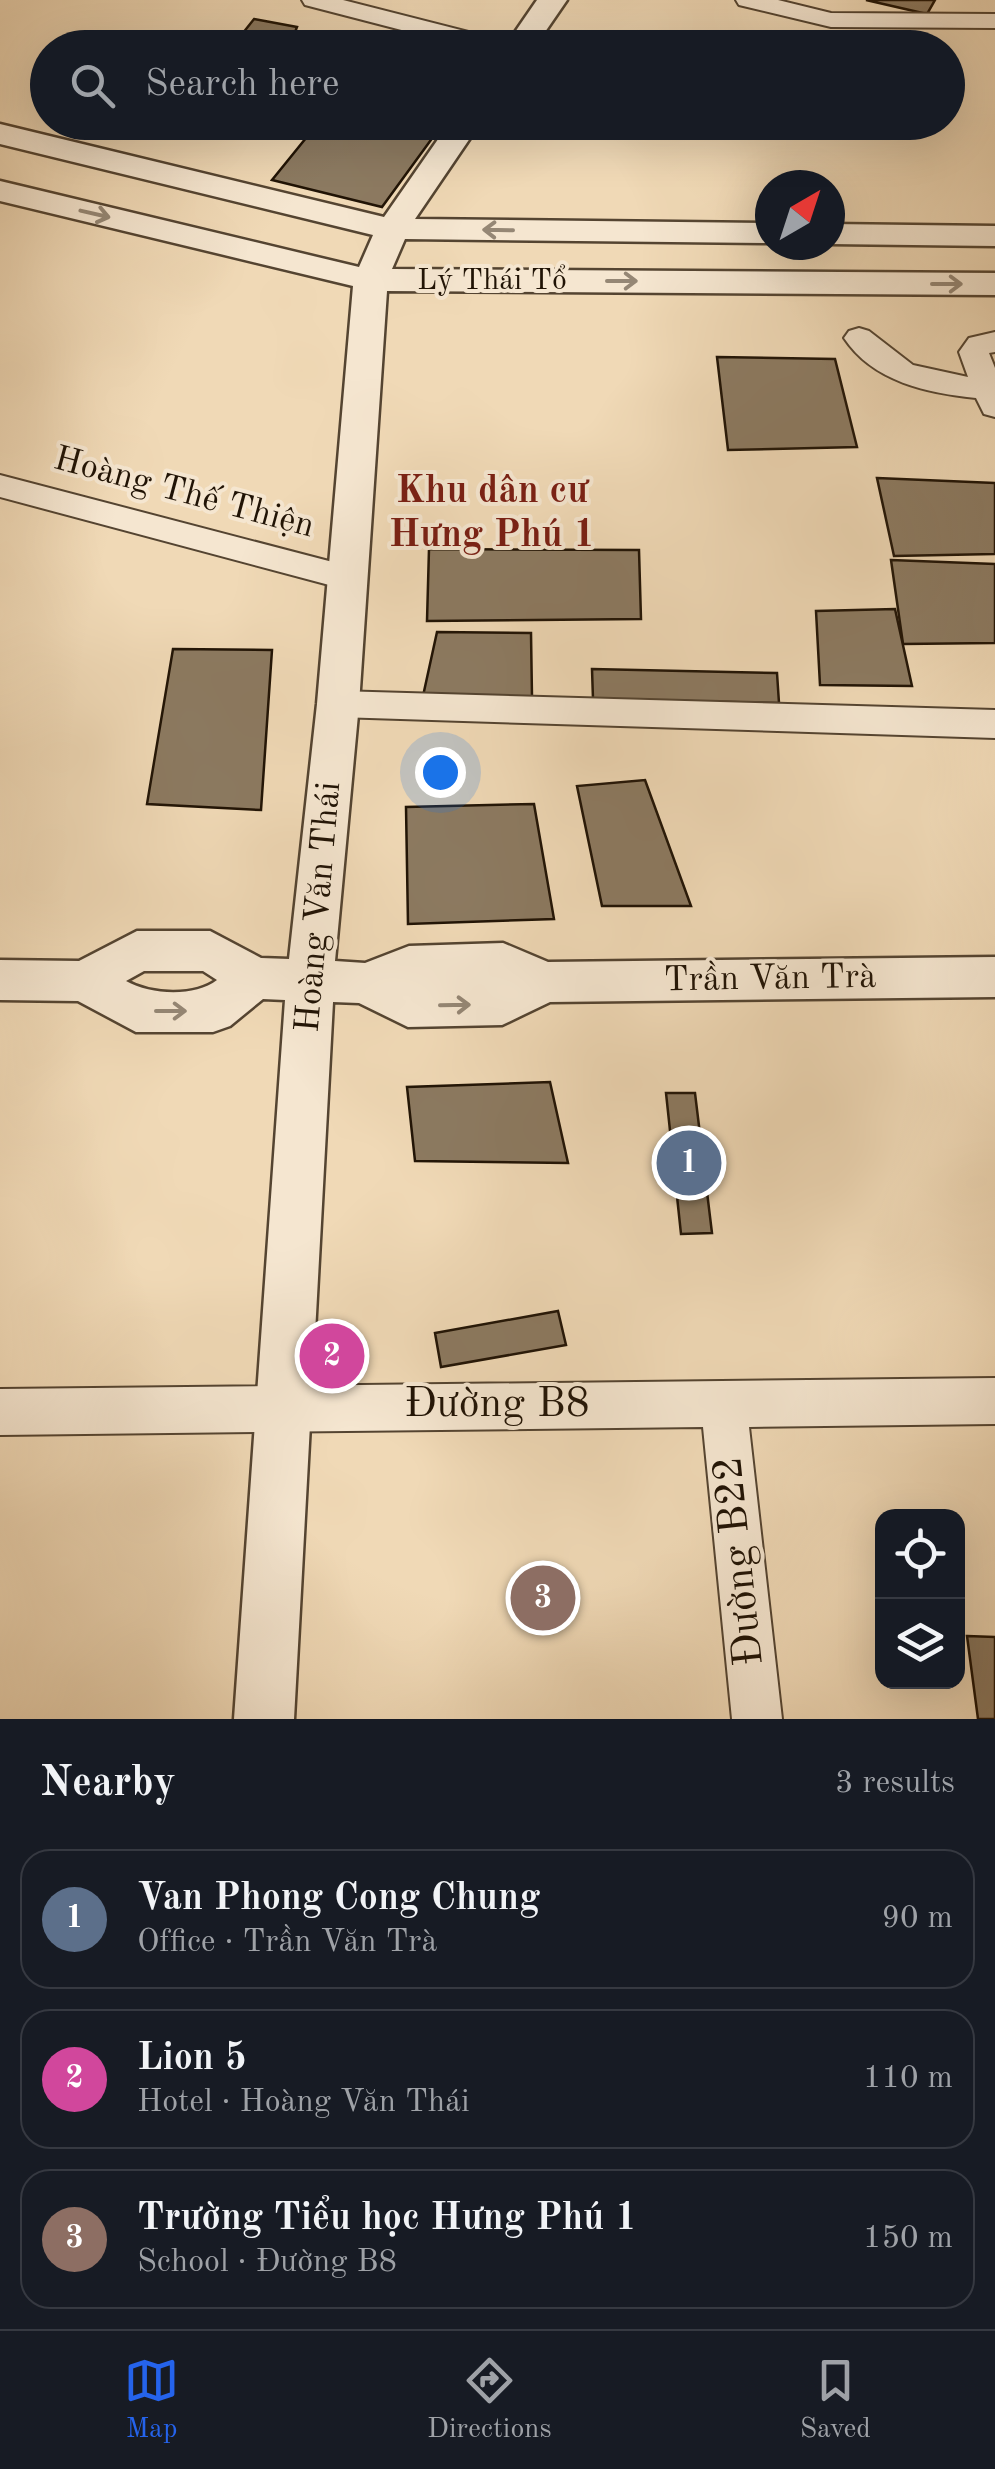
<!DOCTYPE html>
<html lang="en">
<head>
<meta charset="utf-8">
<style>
	body { margin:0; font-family:"Old Standard TT",serif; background:#20242c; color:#f1f3f6 }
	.controls { position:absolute; right:30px; bottom:30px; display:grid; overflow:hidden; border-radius:20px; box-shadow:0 10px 40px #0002 }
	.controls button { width:90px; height:90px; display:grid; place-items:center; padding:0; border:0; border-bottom:2px solid #363941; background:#171b24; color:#f1f3f6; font:50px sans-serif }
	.compass { position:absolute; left:755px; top:170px; width:90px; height:90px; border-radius:50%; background:#171b24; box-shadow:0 10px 40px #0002; rotate:39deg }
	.you { position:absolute; left:440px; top:772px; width:35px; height:35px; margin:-25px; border:8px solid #fff; border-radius:50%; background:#1a73e8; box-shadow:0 0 0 15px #1a73e833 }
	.badge { display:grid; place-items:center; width:65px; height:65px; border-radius:50%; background:#2563eb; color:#fff; font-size:32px; font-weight:700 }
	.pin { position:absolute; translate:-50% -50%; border:5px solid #fff; box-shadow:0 2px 10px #0006 }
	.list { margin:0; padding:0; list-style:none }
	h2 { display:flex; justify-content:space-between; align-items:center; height:130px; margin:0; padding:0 40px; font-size:42px }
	h2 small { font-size:32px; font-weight:400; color:#9ea1a6 }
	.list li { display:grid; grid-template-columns:65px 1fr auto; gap:30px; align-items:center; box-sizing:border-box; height:140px; margin:0 20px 20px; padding:0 20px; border:2px solid #363941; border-radius:30px }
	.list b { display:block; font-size:38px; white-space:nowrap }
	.list p { margin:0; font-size:32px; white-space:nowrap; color:#9ea1a6 }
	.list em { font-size:32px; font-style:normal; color:#9ea1a6 }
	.icon { flex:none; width:55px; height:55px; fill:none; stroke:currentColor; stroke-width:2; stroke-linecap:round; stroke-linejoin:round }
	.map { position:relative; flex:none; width:995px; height:1719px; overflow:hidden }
	.search { position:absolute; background:#171b24; box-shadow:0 10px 40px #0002; left:30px; right:30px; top:30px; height:110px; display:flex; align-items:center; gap:25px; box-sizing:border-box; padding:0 35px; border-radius:55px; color:#9ea1a6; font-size:38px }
	.sheet { height:610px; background:#171b24 }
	nav { display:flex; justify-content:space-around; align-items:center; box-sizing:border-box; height:140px; border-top:2px solid #363941; background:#171b24; font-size:28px; color:#9ea1a6 }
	nav a { display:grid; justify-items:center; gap:5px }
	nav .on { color:#2563eb }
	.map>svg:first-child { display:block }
	.building { fill:#8c7a61; stroke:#201305; stroke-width:2.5 }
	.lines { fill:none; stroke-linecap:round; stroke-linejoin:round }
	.minor-casing { stroke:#544431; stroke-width:4 }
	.tertiary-casing { stroke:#544431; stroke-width:5 }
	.minor { fill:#f5e6d0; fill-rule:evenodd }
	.tertiary { fill:#f5e6d0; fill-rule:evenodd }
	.oneway { stroke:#958775 }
	.labels { text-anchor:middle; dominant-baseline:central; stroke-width:8; stroke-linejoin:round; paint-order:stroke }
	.far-street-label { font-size:30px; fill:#201305; stroke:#f5e6d0 }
	.street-label { font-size:35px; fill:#201305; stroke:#f5e6d0 }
	.neighbourhood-label { font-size:38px; font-weight:bold; fill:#7a1f14; stroke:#f5e6d0 }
	.near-street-label { font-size:42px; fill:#201305; stroke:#f5e6d0 }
</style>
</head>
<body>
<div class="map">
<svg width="995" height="1719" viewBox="0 0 995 1719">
	<rect width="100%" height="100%" fill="#f0d9b6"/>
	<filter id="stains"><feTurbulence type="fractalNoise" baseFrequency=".002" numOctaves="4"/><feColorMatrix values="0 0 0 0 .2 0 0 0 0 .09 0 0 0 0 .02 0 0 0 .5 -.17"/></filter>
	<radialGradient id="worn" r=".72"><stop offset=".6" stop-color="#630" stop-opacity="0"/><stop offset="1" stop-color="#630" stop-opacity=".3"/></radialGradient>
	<g class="building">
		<polygon points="866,0 935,0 927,14"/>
		<polygon points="254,19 297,27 289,48 231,48"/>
		<polygon points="272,122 310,122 297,138 269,127"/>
		<polygon points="319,122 444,122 382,207 272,180"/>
		<polygon points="717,357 835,359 857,447 728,450"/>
		<polygon points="877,478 995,483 995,554 894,556"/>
		<polygon points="429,549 639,550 641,619 427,621"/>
		<polygon points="891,560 995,564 995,643 903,644"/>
		<polygon points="895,609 912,686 820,685 816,611"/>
		<polygon points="437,632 531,633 532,697 423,696"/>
		<polygon points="173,649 272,650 261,810 147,804"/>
		<polygon points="592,669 777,673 779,703 593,699"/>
		<polygon points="645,780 691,906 602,906 577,786"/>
		<polygon points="534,804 554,919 408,924 406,807"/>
		<polygon points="550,1082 568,1163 415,1161 407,1087"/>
		<polygon points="666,1093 695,1093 712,1233 681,1234"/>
		<polygon points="558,1311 566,1345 441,1367 435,1333"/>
		<polygon points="967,1636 995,1637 995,1719 978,1719"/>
	</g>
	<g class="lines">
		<g class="minor-casing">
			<g id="minor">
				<polygon points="302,0 343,0 512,43 515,48 471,48 305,5"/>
				<polygon points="736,0 778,0 831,13 995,14 995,28 831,27 739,5"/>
				<path d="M859,328l10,3 44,34 55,12 -9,-25 10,-14 26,-6v20l-6,1 6,15v49l-11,-3 -8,-16c-48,-5 -103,-16 -132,-60l5,-7z"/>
				<polygon points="0,475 348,566 360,569 365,578 360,587 348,590 0,497"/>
				<polygon points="338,691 995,710 995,738 338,717 326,714 320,704 326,694"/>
				<polygon points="995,1378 995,1424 749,1427 782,1719 732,1719 703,1427 0,1435 0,1389"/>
			</g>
		</g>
		<g class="tertiary-casing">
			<g id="tertiary">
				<polygon points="537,0 567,0 534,48 504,48"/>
				<path d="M450,122h31l-66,97 355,4v20l-365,-4 -13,30 603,4v22l-608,-4 -28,413 -24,257 30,2 44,-17 94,-3 45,19 447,-5v40l-445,5 -48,23 -94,2 -49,-24 -26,-1 -39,717h-60l51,-719 -22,-1 -33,27 -17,6h-77l-58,-31 -78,-1v-40l79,1 58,-30h73l51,27 28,1 28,-255 36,-418 -353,-85v-20l359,86 14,-32 -373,-91v-20l384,93zM144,971h59l14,9c-22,17 -66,15 -91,1z"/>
				<polygon points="830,224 995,226 995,246 830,244"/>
			</g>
		</g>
		<use href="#minor" class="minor"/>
		<use href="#tertiary" class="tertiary"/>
	</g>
	<defs><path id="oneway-shaft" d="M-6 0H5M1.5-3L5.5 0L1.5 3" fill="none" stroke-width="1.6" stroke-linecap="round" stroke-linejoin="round" transform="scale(2.5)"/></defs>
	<g class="oneway">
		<use href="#oneway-shaft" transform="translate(95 214) rotate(13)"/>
		<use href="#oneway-shaft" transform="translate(498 230) rotate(-179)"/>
		<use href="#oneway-shaft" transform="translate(622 281)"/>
		<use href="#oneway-shaft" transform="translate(947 284)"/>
		<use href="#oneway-shaft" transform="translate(455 1005) rotate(-1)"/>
		<use href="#oneway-shaft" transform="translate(171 1011)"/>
	</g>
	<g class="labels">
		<g class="far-street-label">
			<text x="492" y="281">Lý Thái Tổ</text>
		</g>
		<g class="street-label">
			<text transform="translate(184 493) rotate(15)">Hoàng Thế Thiện</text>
			<text transform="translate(319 907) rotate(-85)">Hoàng Văn Thái</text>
			<text transform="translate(770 979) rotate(-1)">Trần Văn Trà</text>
		</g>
		<g class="neighbourhood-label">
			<text x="492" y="492">Khu dân cư<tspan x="492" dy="44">Hưng Phú 1</tspan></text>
		</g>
		<g class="near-street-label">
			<text x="497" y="1405">Đường B8</text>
			<text transform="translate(740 1561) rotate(-96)">Đường B22</text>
		</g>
	</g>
	<rect width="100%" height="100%" filter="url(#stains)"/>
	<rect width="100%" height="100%" fill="url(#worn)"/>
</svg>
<div class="controls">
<button><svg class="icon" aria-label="locate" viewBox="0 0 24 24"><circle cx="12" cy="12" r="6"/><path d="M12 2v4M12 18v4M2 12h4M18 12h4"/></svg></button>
<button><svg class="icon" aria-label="layers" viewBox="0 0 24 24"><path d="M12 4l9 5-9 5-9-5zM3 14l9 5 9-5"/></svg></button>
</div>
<svg class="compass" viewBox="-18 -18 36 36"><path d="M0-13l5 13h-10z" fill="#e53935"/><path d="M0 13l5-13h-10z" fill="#9ea1a6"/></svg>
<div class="you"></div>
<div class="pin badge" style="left:689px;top:1163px;background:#5c6f8a">1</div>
<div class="pin badge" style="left:332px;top:1356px;background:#d1479c">2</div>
<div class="pin badge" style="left:543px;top:1598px;background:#8d6e63">3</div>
<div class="search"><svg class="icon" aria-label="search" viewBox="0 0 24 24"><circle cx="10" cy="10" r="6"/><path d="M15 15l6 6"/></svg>Search here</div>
</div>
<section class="sheet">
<h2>Nearby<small>3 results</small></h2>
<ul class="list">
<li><span class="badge" style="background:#5c6f8a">1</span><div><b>Van Phong Cong Chung</b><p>Office · Trần Văn Trà</p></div><em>90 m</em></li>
<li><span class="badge" style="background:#d1479c">2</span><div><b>Lion 5</b><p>Hotel · Hoàng Văn Thái</p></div><em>110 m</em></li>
<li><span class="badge" style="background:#8d6e63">3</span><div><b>Trường Tiểu học Hưng Phú 1</b><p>School · Đường B8</p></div><em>150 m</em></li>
</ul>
</section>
<nav>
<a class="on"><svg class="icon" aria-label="map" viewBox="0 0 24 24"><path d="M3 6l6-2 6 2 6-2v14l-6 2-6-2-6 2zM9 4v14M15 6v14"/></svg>Map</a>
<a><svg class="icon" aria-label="directions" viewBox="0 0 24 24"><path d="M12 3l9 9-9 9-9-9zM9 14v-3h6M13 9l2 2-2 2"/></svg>Directions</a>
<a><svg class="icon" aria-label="saved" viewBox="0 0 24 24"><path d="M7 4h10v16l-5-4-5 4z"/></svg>Saved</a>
</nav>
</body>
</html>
